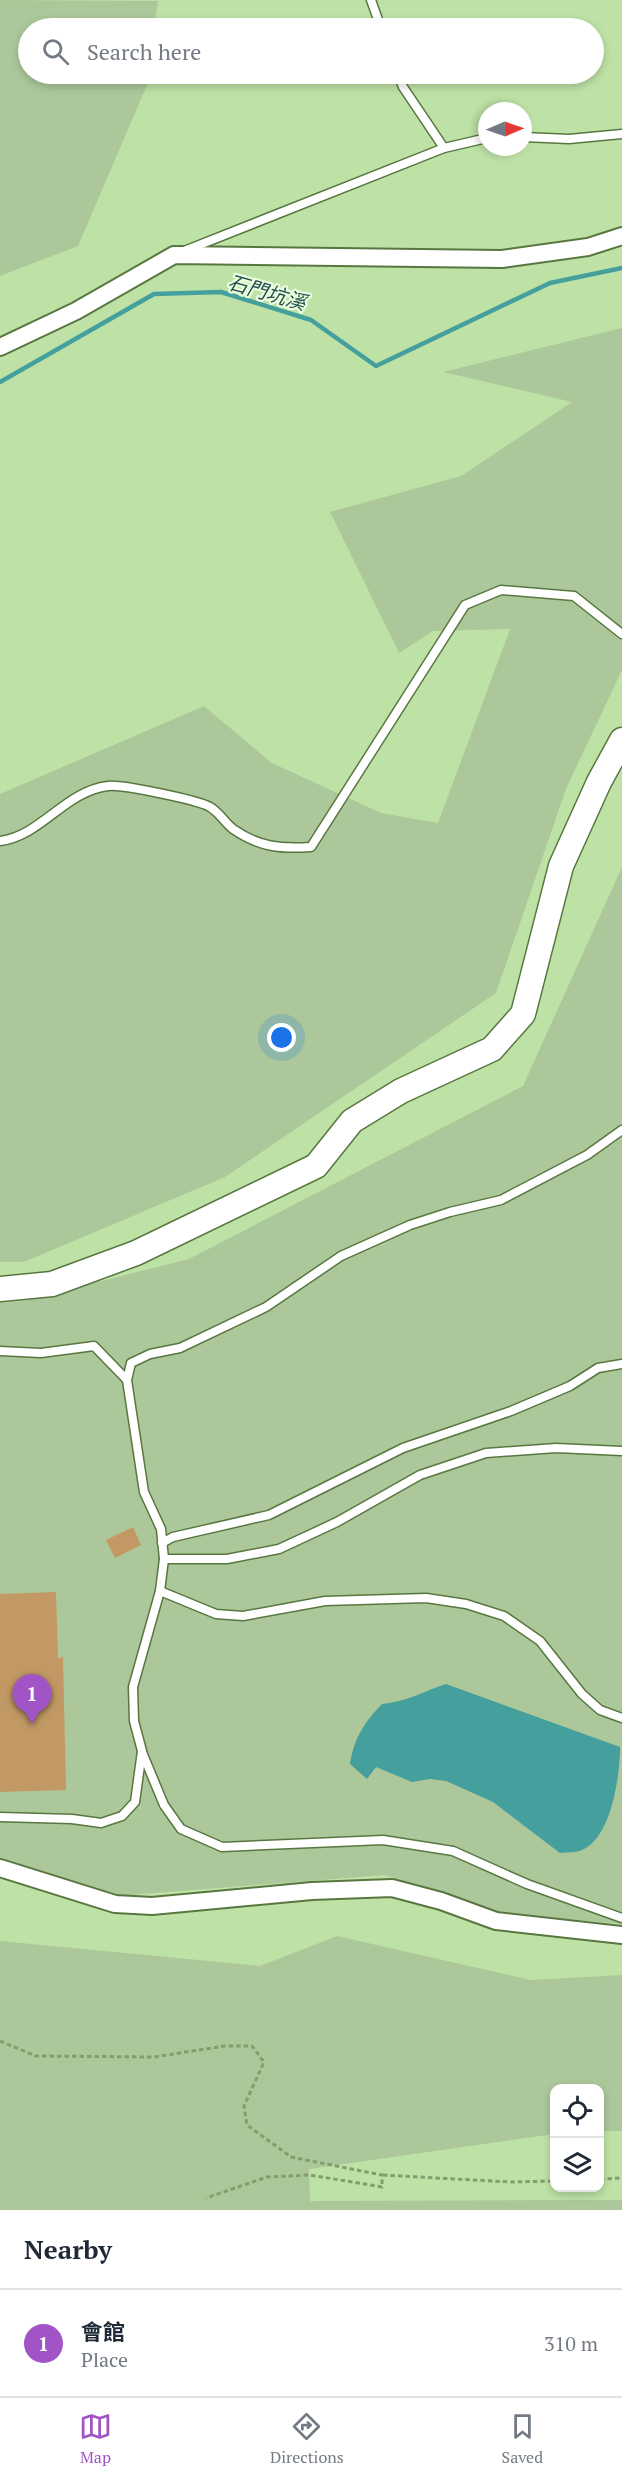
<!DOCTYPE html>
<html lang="en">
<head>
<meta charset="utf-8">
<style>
	body { margin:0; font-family:"PT Serif","Noto Sans TC",serif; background:#f2f2f3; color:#1f2937 }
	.controls { position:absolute; right:18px; bottom:18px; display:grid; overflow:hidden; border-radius:12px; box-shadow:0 3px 9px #0003 }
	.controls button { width:54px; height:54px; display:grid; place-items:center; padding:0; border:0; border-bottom:2px solid #e0e1e3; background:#fff; color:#1f2937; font:30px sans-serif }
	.compass { position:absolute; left:478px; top:102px; width:54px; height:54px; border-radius:50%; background:#fff; box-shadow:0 3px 9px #0003; rotate:88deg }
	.you { position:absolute; left:282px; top:1038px; width:21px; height:21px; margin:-15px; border:4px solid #fff; border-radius:50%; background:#1a73e8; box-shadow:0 0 0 9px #1a73e833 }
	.badge { display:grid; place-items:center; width:39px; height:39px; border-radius:50%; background:#a054c6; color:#fff; font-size:20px; font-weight:700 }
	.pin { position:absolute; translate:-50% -50px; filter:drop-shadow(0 2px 3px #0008) }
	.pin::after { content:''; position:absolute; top:32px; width:21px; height:18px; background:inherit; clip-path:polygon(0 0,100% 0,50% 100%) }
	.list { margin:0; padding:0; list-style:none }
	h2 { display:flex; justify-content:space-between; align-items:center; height:78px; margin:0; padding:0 24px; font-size:26px }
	h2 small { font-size:20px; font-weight:400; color:#747a83 }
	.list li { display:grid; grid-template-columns:39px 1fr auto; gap:18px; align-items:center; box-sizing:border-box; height:108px; padding:0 24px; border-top:2px solid #e0e1e3 }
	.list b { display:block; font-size:22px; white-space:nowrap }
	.list p { margin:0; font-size:20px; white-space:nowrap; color:#747a83 }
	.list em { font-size:20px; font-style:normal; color:#747a83 }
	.icon { flex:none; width:33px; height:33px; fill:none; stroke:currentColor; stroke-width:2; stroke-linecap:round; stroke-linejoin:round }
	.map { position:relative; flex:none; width:622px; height:2210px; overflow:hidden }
	.search { position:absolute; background:#fff; box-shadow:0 3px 9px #0003; left:18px; right:18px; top:18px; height:66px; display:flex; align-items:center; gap:15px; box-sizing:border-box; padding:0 21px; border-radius:33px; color:#747a83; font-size:22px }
	.sheet { height:186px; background:#fff }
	nav { display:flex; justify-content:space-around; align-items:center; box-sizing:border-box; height:84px; border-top:2px solid #e0e1e3; background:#fff; font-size:16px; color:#747a83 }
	nav a { display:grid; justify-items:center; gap:3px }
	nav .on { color:#a054c6 }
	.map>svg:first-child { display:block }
	.green { fill:#acc89a }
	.water { fill:#459f9d }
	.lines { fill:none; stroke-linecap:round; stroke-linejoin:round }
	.stream { stroke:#459f9d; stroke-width:4.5 }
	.building { fill:#c29964 }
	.lane-casing { stroke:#587740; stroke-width:11 }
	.street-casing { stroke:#587740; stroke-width:20 }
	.secondary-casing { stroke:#587740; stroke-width:27 }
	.path { stroke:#829e6f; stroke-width:3; stroke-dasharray:4.5 3; stroke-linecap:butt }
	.lane { stroke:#fff; stroke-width:8 }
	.street { stroke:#fff; stroke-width:16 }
	.secondary { stroke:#fff; stroke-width:24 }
	.labels { text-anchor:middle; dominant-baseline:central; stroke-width:4.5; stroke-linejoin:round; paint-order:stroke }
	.water-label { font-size:20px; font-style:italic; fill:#264f4e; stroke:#eafddf }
</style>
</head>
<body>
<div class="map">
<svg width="622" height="2210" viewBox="0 0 622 2210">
	<rect width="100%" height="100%" fill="#bee2a6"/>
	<g class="green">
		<polygon points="0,0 158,1 154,28 28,28 28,74 149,74 147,85 78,246 0,276"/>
		<polygon points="622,328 622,670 566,789 496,993 225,1177 24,1262 0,1262 0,794 204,706 272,763 381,813 438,823 510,629 433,631 399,653 330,512 461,476 572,402 443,372"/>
		<polygon points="622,867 622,1924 499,1913 385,1875 117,1896 0,1858 0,1303 22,1301 189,1259 523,1086"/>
		<polygon points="337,1936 531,1980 622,1975 622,2131 600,2131 600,2088 554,2088 554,2134 309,2169 310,2201 622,2200 622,2210 0,2210 0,1941 260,1966"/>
	</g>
	<path class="water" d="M446,1684l174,63c0,28 -8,88 -36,102 -6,4 -17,3 -24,4l-67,-51 -47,-21 -16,-2 -18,3 -36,-15 -9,12 -17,-15c4,-26 14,-41 32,-60 24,-2 42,-13 64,-20z"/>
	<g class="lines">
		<polyline class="stream" points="0,382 154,294 221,292 311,320 376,366 550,283 622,268"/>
	</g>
	<g class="building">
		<polygon points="133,1527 141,1545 115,1558 106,1540"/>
		<polygon points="56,1592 58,1658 63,1657 66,1790 0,1792 0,1594"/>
	</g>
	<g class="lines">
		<g class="lane-casing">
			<g id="lane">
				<polyline points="371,0 381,28"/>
				<polyline points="398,74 403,87 444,148"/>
				<polyline points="523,137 569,139 622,134"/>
				<polyline points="184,251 444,148 487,138"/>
				<path d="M0,841c41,-5 65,-50 108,-55 13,-2 90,14 102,21 9,5 15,16 23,22 26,18 47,20 78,18l154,-242 36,-15 73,6 48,38"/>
				<polyline points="0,1351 41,1353 94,1346 127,1380"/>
				<polyline points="162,1543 173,1537 269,1515 403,1448 511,1411 570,1386 598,1368 622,1364"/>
				<polyline points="164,1559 227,1559 279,1549 337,1522 420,1475 486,1453 556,1448 622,1451"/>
				<polyline points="160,1591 216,1614 243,1616 325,1601 426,1598 466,1604 504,1616 540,1641 582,1694 600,1710 622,1718"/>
				<polyline points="142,1752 164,1805 181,1829 222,1847 383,1840 453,1851 527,1884 622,1918"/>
				<polyline points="0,1817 72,1819 101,1823 122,1816 135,1802 142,1751 134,1721 133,1687 160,1591 164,1559 161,1529 144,1492 127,1380 131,1363 150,1354 180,1348 266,1307 341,1256 410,1225 450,1212 501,1200 587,1155 622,1130"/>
			</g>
		</g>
		<g class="street-casing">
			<g id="street">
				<polyline points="0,347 76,311 174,255 502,259 588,247 622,236"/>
				<polyline points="0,1868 115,1904 152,1906 312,1891 392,1888 441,1901 496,1921 622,1935"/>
			</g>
		</g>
		<g class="secondary-casing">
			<polyline id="secondary" points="0,1289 52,1284 136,1253 316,1166 352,1121 401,1091 492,1049 523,1014 561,866 599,782 622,740"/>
		</g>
		<g class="path">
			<polyline points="0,2041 36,2056 154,2057 225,2046 252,2046 264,2062 244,2106 247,2125 291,2157 382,2175 382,2187 310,2175 267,2177 206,2198"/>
			<polyline points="383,2175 510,2182 554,2181"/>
			<polyline points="600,2179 622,2178"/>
		</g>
		<use href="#lane" class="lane"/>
		<use href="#street" class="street"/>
		<use href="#secondary" class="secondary"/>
	</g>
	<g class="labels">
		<g class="water-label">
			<text transform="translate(267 292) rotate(16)">石門坑溪</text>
		</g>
	</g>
</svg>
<div class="controls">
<button><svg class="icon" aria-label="locate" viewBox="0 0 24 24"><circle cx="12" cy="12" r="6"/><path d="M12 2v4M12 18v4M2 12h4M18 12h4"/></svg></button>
<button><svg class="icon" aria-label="layers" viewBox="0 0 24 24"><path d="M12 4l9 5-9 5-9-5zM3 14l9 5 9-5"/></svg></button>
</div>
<svg class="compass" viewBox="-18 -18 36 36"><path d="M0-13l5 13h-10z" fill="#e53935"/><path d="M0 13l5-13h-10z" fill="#747a83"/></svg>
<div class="you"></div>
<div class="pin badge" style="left:32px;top:1724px">1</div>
<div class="search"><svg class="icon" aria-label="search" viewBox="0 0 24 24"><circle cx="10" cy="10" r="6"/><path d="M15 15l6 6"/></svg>Search here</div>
</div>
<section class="sheet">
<h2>Nearby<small></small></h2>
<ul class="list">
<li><span class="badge">1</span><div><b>會館</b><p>Place</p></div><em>310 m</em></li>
</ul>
</section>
<nav>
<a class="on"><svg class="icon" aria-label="map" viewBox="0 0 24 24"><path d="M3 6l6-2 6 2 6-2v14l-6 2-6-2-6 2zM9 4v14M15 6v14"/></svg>Map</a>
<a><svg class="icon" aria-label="directions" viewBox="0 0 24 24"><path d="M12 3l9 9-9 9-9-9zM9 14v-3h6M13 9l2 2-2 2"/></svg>Directions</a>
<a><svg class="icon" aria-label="saved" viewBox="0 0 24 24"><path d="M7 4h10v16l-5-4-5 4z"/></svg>Saved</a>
</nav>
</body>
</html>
